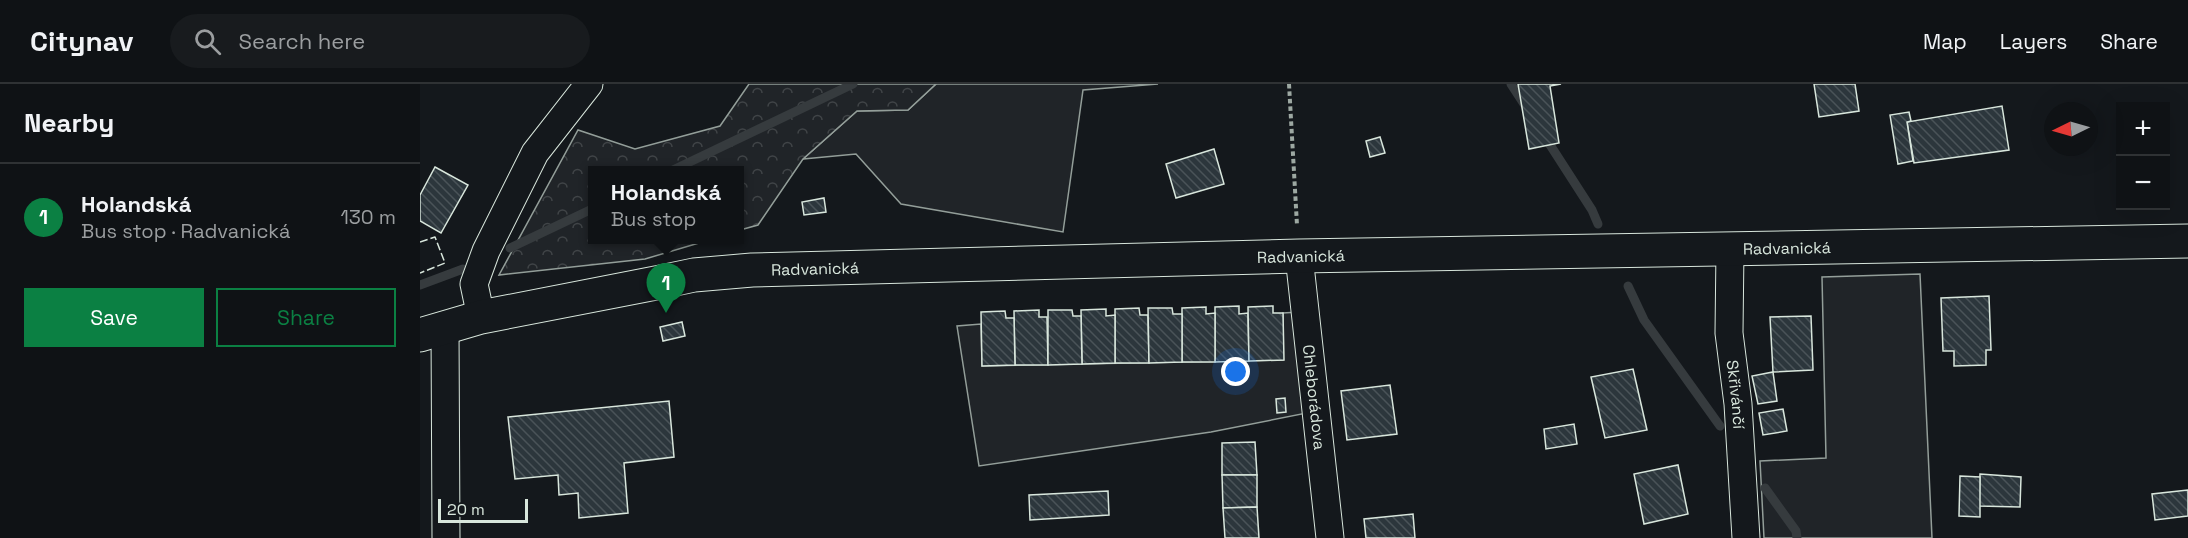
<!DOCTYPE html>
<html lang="en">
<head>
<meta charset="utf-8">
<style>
	body { margin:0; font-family:"Space Grotesk",sans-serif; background:#181b1e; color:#f1f3f6 }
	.controls { position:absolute; right:18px; top:18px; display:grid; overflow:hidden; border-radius:0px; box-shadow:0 6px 24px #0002 }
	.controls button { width:54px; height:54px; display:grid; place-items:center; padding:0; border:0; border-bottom:2px solid #2f3234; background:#0f1215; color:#f1f3f6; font:30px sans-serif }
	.compass { position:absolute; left:1624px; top:18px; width:54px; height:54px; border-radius:50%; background:#0f1215; box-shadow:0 6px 24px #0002; rotate:265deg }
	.scale { position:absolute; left:18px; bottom:15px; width:90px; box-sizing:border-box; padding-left:6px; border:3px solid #d8e6dc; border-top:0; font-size:16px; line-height:21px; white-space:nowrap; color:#d8e6dc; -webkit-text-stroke:4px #14181c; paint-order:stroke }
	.you { position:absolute; left:816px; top:288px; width:21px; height:21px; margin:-15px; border:4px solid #fff; border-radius:50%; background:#1a73e8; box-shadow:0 0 0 9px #1a73e833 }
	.badge { display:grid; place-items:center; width:39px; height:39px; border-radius:50%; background:#0b8043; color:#fff; font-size:20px; font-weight:700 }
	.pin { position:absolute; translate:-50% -50px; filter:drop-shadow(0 2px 3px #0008) }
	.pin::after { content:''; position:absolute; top:32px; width:21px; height:18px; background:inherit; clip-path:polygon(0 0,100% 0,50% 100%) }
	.popup { position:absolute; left:168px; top:82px; width:156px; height:78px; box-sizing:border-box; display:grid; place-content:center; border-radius:0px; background:#0f1215; filter:drop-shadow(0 2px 4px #0005); font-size:20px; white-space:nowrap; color:#9b9ea0 }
	.popup b { font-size:22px; color:#f1f3f6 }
	.popup::after { content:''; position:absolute; left:50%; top:100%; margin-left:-12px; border:12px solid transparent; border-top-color:#0f1215 }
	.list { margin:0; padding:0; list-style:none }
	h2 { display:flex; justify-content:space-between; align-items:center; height:78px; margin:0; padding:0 24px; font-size:26px }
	h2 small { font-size:20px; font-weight:400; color:#9b9ea0 }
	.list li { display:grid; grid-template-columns:39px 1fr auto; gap:18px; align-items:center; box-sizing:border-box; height:108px; padding:0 24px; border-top:2px solid #2f3234 }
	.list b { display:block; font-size:22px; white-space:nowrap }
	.list p { margin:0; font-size:20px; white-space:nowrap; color:#9b9ea0 }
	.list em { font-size:20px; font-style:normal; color:#9b9ea0 }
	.actions { display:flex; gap:12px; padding:18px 24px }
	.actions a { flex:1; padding:14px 0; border:2px solid #0b8043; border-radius:0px; text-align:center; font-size:21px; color:#0b8043 }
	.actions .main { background:#0b8043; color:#fff }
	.icon { flex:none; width:33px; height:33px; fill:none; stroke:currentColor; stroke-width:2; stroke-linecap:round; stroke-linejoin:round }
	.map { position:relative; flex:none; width:1768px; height:454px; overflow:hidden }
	header { display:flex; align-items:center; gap:36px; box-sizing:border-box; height:84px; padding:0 30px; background:#0f1215; border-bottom:2px solid #2f3234 }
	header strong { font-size:28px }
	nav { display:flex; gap:33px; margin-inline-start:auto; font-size:21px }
	.search { width:420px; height:54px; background:#181b1e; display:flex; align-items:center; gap:15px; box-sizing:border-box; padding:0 21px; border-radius:33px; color:#9b9ea0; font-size:22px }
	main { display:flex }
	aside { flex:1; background:#0f1215 }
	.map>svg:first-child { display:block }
	.grass { fill:#202428; stroke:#939e99; stroke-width:1.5 }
	.forest { fill:url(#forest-crowns); stroke:#939e99; stroke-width:1.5 }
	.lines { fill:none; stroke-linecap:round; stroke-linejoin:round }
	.stream { stroke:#363b3e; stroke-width:9 }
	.building { fill:url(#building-back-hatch); stroke:#d8e6dc; stroke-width:1.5 }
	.minor-casing { stroke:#d8e6dc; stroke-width:29 }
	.tertiary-casing { stroke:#d8e6dc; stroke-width:35 }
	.path { stroke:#9da8a2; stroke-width:4; stroke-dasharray:4.5 3; stroke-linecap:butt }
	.minor { stroke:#14181c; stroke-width:27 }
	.tertiary { stroke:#14181c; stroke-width:33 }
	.fence { stroke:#d8e6dc; stroke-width:1.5; stroke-dasharray:8 3; stroke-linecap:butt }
	.labels { text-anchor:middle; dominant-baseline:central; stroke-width:4.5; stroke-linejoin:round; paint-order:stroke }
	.street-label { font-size:16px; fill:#d8e6dc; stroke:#14181c }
</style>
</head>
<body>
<header>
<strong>Citynav</strong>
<div class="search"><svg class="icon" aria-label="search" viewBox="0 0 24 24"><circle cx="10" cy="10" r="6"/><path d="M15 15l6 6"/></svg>Search here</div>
<nav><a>Map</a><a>Layers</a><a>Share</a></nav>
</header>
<main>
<aside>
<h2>Nearby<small></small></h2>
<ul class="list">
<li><span class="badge">1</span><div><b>Holandská</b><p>Bus stop · Radvanická</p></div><em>130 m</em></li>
</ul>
<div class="actions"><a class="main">Save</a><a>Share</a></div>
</aside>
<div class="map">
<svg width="1768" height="454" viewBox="0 0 1768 454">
	<defs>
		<pattern id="forest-crowns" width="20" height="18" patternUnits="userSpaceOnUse" patternTransform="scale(1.5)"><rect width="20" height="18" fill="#202428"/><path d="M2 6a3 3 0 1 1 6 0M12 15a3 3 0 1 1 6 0" fill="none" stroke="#404447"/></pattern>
		<pattern id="building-back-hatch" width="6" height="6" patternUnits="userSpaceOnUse" patternTransform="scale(1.5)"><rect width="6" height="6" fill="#2c363c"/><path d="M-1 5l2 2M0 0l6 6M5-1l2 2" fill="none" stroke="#4a5358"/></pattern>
	</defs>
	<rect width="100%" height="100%" fill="#14181c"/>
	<g class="grass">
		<polygon points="516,0 738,0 663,6 643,148 481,120 436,70 383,75 437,27 488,26"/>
		<polygon points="1500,190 1512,454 1344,454 1340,377 1406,374 1402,193"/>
		<polygon points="879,228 887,329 791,348 559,382 537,242 561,240 562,282 863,276 863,229"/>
	</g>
	<polygon class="forest" points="329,0 516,0 488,26 437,27 383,75 338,141 320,146 320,86 172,86 172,156 289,156 225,175 79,191 158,46 215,65 300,42"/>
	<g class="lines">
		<g class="stream">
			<polyline points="1091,0 1106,23"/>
			<polyline points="1125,53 1172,126 1178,140"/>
			<polyline points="253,86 433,0"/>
			<polyline points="90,164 172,125"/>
			<polyline points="0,201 43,185"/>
			<polyline points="1208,202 1224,236 1300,342"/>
			<polyline points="1345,404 1376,447 1377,454"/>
		</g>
	</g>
	<g class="building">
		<polygon points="1098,0 1141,0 1130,2 1139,59 1109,65"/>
		<polygon points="1394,0 1435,0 1439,27 1399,33"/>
		<polygon points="1582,22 1589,66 1494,79 1487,38"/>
		<polygon points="1489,28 1491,37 1487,38 1493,77 1478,80 1470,31"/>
		<polygon points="960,53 965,69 950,73 946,57"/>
		<polygon points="794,65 804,100 756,114 746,80"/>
		<polygon points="15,83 48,101 21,149 0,137 0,111"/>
		<polygon points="404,114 406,128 384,131 382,118"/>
		<polygon points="1569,212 1571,266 1566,266 1566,281 1534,282 1534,267 1523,267 1521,214"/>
		<polygon points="819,222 819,230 828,229 829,277 795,278 795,223"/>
		<polygon points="853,222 853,229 863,229 864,276 829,277 828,223"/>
		<polygon points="786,223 786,230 795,229 795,278 762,278 762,224"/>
		<polygon points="719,224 720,231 728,231 729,279 695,279 695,225"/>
		<polygon points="728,224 752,224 753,230 762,230 762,278 729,279"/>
		<polygon points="686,225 686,232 695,231 695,279 662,280 661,226"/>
		<polygon points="619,226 619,233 627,233 628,281 595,281 594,227"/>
		<polygon points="628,226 652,226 653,232 661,232 662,280 628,281"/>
		<polygon points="585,227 586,234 594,234 595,281 562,282 561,228"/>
		<polygon points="1391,232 1393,286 1353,288 1350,233"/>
		<polygon points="262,238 265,252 243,257 240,243"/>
		<polygon points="1213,285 1227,346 1185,354 1171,293"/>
		<polygon points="1353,288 1357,317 1338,320 1332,292"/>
		<polygon points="970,301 977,350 927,356 921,307"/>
		<polygon points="865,314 866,328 857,329 856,315"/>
		<polygon points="249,317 254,373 204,379 208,429 159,434 158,409 139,411 138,391 95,395 88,333"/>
		<polygon points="1363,325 1367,347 1343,351 1339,329"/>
		<polygon points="1154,340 1157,360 1126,365 1124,345"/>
		<polygon points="835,358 837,391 802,391 802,359"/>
		<polygon points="1258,381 1268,430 1224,440 1214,390"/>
		<polygon points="1560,390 1601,393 1600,423 1559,422"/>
		<polygon points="802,391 837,391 837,423 803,424"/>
		<polygon points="1540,392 1560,393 1560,433 1539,432"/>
		<polygon points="1768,406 1768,432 1735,436 1732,410"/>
		<polygon points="688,407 689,431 610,436 609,411"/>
		<polygon points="837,423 839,454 805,454 803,424"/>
		<polygon points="993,430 995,454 946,454 944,435"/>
	</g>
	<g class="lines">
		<g class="minor-casing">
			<g id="minor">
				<path id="s1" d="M1310,165l-1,84 9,71 8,134"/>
				<path id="s2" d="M879,172l31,282"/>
				<polyline points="61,233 54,200 66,167 115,69 169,0"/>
				<polyline points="25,244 26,454"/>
			</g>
		</g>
		<g class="tertiary-casing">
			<g id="tertiary">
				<path id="s3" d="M0,251l61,-18 180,-35 33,-7 58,-5 547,-14 889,-15"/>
			</g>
		</g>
		<polyline class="path" points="869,0 877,141"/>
		<use href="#minor" class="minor"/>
		<use href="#tertiary" class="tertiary"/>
		<polyline class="fence" points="0,158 15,153 25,179 0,189"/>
	</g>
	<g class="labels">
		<g class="street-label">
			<text stroke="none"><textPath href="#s3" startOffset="1374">Radvanická</textPath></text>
			<text stroke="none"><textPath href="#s3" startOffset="888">Radvanická</textPath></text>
			<text stroke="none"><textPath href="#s3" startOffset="402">Radvanická</textPath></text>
			<text stroke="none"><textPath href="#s1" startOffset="146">Skřivánčí</textPath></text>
			<text stroke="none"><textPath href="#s2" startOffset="142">Chleborádova</textPath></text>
		</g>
	</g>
</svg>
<div class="controls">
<button>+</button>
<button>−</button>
</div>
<svg class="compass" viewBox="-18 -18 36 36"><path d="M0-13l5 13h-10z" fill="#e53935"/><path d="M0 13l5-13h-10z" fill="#9b9ea0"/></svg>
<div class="scale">20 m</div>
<div class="you"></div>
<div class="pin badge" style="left:246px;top:229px">1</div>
<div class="popup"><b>Holandská</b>Bus stop</div>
</div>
</main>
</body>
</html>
